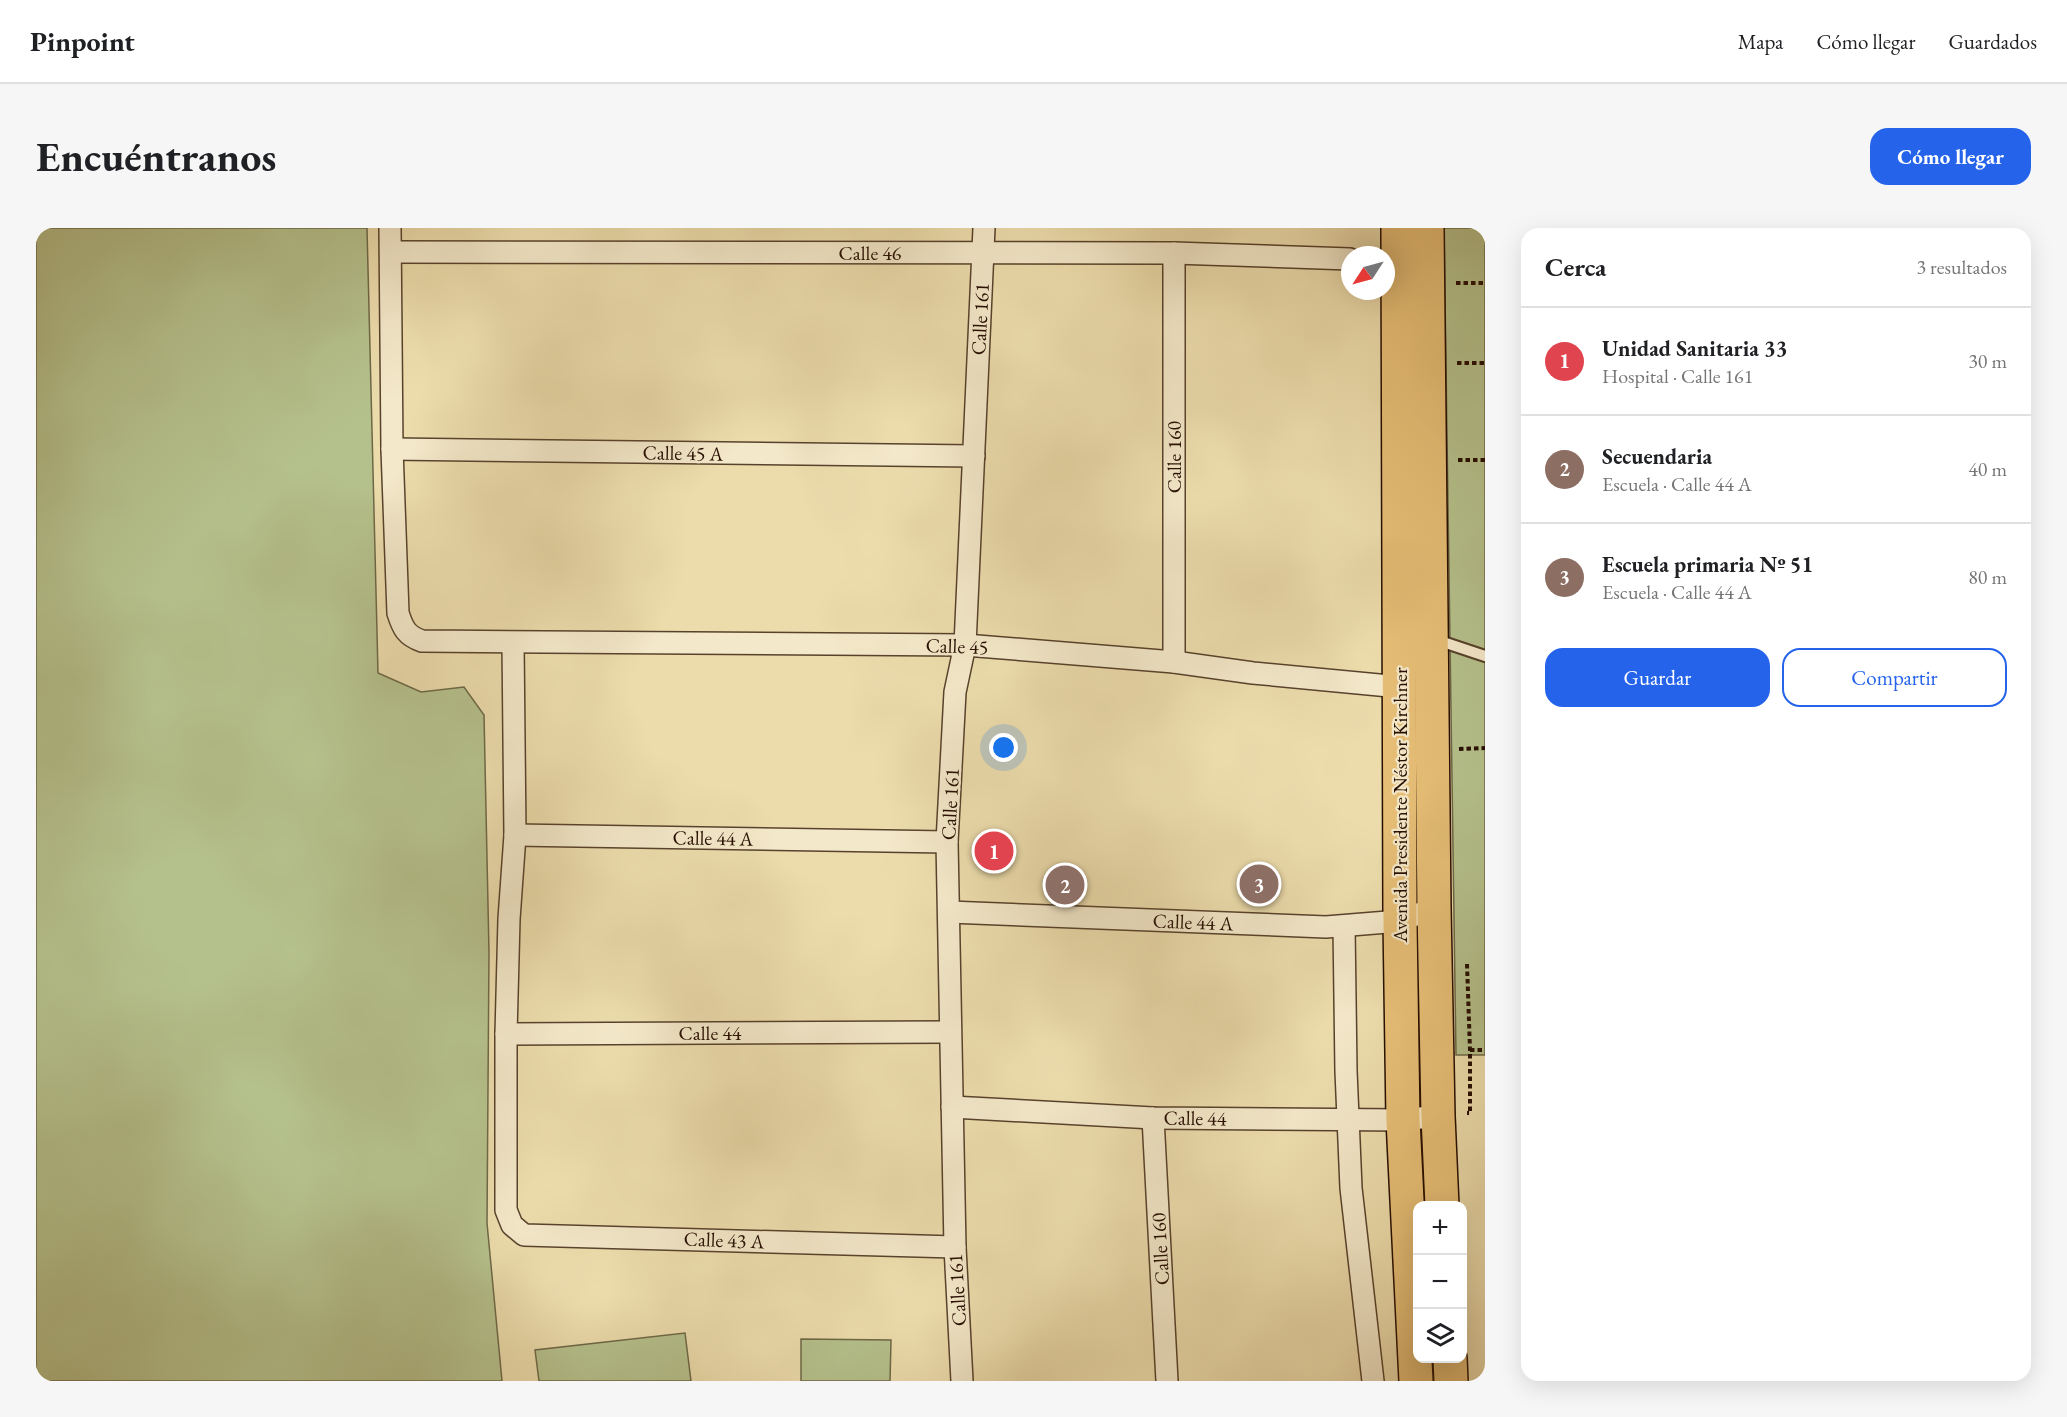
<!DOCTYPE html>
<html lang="es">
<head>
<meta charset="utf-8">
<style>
	body { margin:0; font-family:"EB Garamond",serif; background:#f6f6f6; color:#202124 }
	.controls { position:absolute; right:18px; bottom:18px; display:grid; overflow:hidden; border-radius:12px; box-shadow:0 6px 24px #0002 }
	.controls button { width:54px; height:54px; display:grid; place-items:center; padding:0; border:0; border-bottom:2px solid #e0e0e0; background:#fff; color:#202124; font:30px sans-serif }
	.compass { position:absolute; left:1305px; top:18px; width:54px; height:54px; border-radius:50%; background:#fff; box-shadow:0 6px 24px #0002; rotate:234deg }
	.you { position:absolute; left:968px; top:520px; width:21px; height:21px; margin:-15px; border:4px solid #fff; border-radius:50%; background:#1a73e8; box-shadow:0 0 0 9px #1a73e833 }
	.badge { display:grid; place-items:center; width:39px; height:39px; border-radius:50%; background:#2563eb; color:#fff; font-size:20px; font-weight:700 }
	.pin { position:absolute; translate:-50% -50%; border:3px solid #fff; box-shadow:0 2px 6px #0006 }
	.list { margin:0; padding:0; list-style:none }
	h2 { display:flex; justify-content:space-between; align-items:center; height:78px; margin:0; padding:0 24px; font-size:26px }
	h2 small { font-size:20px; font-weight:400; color:#757577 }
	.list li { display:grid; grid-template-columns:39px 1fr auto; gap:18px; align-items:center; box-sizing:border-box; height:108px; padding:0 24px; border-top:2px solid #e0e0e0 }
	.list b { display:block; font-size:22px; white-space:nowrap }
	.list p { margin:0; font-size:20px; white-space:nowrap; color:#757577 }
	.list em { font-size:20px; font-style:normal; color:#757577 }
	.actions { display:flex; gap:12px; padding:18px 24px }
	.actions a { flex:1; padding:14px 0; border:2px solid #2563eb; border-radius:18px; text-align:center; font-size:21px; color:#2563eb }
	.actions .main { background:#2563eb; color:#fff }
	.icon { flex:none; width:33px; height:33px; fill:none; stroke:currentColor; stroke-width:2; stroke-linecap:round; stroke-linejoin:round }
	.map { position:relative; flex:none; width:1449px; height:1153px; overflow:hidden; border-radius:18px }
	header { display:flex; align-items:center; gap:36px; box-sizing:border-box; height:84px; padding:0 30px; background:#fff; border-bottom:2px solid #e0e0e0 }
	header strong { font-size:28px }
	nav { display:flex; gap:33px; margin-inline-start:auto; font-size:21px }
	.intro { display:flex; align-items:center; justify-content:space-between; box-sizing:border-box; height:144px; padding:0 36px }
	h1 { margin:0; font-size:42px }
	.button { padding:15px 27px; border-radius:18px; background:#2563eb; color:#fff; font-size:21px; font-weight:700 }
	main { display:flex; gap:36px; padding:0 36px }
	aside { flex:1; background:#fff; border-radius:18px; box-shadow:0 6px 24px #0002 }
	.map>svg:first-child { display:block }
	.green { fill:#b5c18c; stroke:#6e6847; stroke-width:1.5 }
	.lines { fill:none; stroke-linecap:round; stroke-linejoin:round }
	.service-casing { stroke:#58422c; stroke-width:14 }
	.minor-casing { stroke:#58422c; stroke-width:24 }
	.primary-casing { stroke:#270f02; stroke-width:36 }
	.path { stroke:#270f02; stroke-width:4; stroke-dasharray:4.5 3; stroke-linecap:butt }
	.service { stroke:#f3e8c9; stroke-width:10 }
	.minor { stroke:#f3e8c9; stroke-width:21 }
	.primary { stroke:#e6be76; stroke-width:33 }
	.labels { text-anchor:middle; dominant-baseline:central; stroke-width:4.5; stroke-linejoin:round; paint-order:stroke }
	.street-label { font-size:20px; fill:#270f02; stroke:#f3e8c9 }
</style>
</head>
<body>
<header>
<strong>Pinpoint</strong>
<nav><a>Mapa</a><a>Cómo llegar</a><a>Guardados</a></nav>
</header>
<div class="intro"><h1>Encuéntranos</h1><a class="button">Cómo llegar</a></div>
<main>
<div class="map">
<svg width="1449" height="1153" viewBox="0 0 1449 1153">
	<rect width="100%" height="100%" fill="#ecdcac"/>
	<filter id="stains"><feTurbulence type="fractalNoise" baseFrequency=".00333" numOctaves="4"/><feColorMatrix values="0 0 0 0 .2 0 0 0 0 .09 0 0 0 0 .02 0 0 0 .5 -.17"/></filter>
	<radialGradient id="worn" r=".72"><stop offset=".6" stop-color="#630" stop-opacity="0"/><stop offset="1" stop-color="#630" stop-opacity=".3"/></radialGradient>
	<g class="green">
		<polygon points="0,0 331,0 342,445 385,464 428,459 448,487 453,724 451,995 466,1153 0,1153"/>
		<polygon points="1408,0 1449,0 1449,827 1420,827"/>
		<polygon points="649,1105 655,1153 503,1153 499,1122"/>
		<polygon points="765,1111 855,1112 854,1153 765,1153"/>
	</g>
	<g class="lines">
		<g class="service-casing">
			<polyline id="service" points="1398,411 1449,428"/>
		</g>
		<g class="minor-casing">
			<g id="minor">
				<path d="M354,0l2,221 6,164c5,16 9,23 24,28l543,4 209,17 79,11 147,14"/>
				<polyline points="355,24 1138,25 1314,31"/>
				<polyline points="356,221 938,228"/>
				<polyline points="477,415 479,607 473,691 470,806 470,982 476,997 488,1007 919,1019"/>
				<polyline points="1138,434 1138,25"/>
				<polyline points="479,607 911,614"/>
				<polyline points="913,684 1290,699 1364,693 1398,680"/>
				<polyline points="1308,698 1310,843 1315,960 1337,1153"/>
				<polyline points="470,806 914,804"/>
				<polyline points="916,879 1117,890 1367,892 1402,888"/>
				<polyline points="1117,890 1131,1153"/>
				<polyline points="926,1153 919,1019 911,614 919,464 929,417 948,0"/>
			</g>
		</g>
		<g class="primary-casing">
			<g id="primary">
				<polyline points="1362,0 1364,693 1367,892 1380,1153"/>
				<polyline points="1391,0 1398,680 1402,888 1406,978"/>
				<polyline points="1414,1130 1415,1153"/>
			</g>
		</g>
		<g class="path">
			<polyline points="1420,55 1449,55"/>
			<polyline points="1421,135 1449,135"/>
			<polyline points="1422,232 1449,232"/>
			<polyline points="1423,521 1449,520"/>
			<polyline points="1431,736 1434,822 1434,885 1431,885"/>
			<polyline points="1434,822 1449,822"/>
		</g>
		<use href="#service" class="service"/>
		<use href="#minor" class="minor"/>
		<use href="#primary" class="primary"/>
	</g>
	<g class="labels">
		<g class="street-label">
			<text x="834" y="25">Calle 46</text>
			<text transform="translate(944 91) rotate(-87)">Calle 161</text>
			<text transform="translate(647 225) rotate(1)">Calle 45 A</text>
			<text transform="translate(1138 229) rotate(-90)">Calle 160</text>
			<text transform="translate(921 418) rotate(2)">Calle 45</text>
			<text transform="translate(914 576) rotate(-87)">Calle 161</text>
			<text transform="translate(1364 577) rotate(-90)">Avenida Presidente Néstor Kirchner</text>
			<text transform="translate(677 610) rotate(1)">Calle 44 A</text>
			<text transform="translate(1157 694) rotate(2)">Calle 44 A</text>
			<text x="674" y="805">Calle 44</text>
			<text transform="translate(1159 890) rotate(1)">Calle 44</text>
			<text transform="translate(688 1012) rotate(2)">Calle 43 A</text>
			<text transform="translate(1124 1021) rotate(-93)">Calle 160</text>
			<text transform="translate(921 1062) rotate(-93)">Calle 161</text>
		</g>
	</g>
	<rect width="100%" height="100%" filter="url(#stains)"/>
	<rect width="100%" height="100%" fill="url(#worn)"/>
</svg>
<div class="controls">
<button>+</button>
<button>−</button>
<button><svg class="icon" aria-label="layers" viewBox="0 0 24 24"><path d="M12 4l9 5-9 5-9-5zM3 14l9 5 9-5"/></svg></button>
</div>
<svg class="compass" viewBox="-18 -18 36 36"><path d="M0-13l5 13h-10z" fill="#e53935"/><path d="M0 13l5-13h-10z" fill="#757577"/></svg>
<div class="you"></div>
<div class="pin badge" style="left:958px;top:623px;background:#e0444e">1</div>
<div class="pin badge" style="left:1029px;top:657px;background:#8d6e63">2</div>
<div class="pin badge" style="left:1223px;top:656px;background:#8d6e63">3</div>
</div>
<aside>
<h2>Cerca<small>3 resultados</small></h2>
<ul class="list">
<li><span class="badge" style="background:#e0444e">1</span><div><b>Unidad Sanitaria 33</b><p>Hospital · Calle 161</p></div><em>30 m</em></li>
<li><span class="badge" style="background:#8d6e63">2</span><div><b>Secuendaria</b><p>Escuela · Calle 44 A</p></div><em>40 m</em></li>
<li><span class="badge" style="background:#8d6e63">3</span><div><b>Escuela primaria Nº 51</b><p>Escuela · Calle 44 A</p></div><em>80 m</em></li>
</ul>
<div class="actions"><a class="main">Guardar</a><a>Compartir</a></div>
</aside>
</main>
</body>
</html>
